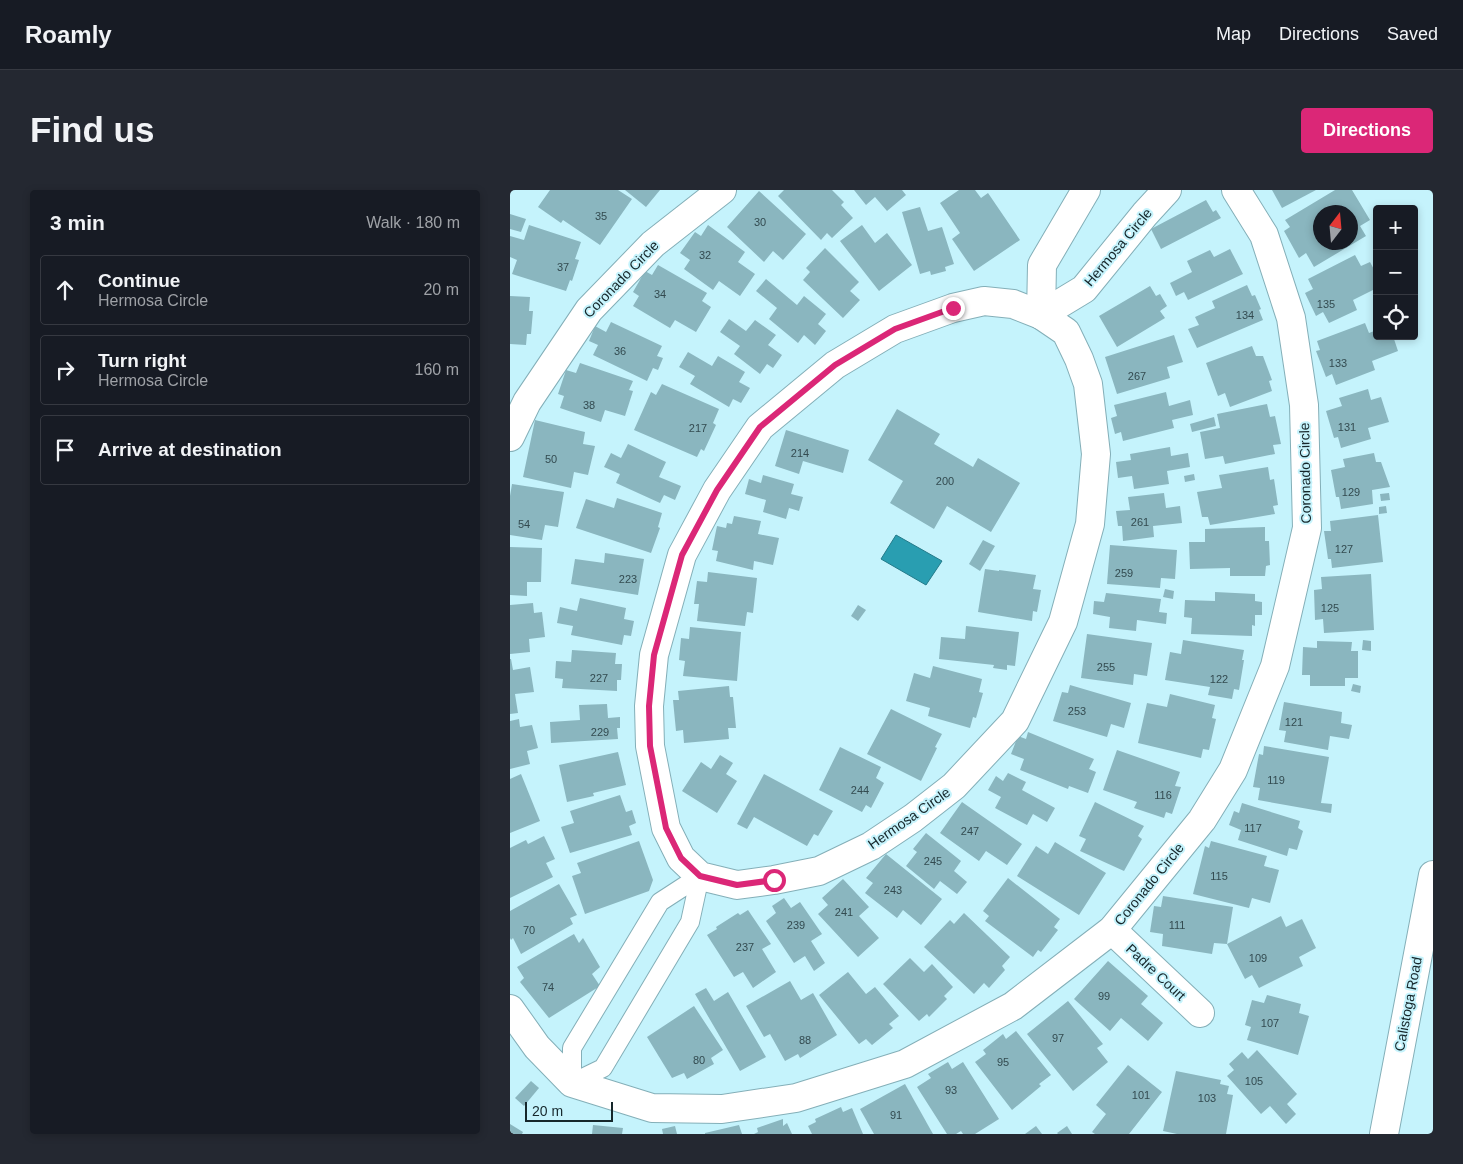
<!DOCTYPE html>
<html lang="en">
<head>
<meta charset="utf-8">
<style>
	body { margin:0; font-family:Helvetica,sans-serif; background:#242831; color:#f1f3f6 }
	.controls { position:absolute; right:15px; top:15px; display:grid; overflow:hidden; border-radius:5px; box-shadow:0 2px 8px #0003 }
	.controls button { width:45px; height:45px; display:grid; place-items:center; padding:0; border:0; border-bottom:1px solid #363941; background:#171b24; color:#f1f3f6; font:25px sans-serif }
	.compass { position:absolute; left:803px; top:15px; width:45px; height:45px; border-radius:50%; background:#171b24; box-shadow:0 2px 8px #0003; rotate:16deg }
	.scale { position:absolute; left:15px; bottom:12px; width:88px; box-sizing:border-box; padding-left:5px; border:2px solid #16272b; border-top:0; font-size:14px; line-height:18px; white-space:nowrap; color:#16272b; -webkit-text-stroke:4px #c5f3fc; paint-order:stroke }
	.stop { position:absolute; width:15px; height:15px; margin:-11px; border:4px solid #db2777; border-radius:50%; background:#fff }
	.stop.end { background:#db2777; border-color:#fff; box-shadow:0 1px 5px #0008 }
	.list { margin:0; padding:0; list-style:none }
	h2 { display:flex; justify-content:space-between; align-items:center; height:65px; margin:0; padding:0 20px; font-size:21px }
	h2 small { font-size:16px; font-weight:400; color:#9ea1a6 }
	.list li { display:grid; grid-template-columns:32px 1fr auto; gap:15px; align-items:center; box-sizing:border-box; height:70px; margin:0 10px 10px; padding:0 10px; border:1px solid #363941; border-radius:5px }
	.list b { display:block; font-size:19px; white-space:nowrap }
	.list p { margin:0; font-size:16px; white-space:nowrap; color:#9ea1a6 }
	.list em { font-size:16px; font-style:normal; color:#9ea1a6 }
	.icon { flex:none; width:28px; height:28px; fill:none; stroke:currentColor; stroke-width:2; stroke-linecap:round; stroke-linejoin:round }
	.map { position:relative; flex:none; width:923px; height:944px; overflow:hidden; border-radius:5px }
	header { display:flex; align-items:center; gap:30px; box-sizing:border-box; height:70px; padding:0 25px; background:#171b24; border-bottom:1px solid #363941 }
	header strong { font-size:24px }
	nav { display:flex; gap:28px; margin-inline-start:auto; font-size:18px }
	.intro { display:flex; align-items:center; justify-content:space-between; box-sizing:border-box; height:120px; padding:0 30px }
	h1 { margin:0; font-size:35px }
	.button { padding:12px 22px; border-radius:5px; background:#db2777; color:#fff; font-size:18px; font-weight:700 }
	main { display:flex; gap:30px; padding:0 30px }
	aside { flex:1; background:#171b24; border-radius:5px; box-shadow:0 2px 8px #0003 }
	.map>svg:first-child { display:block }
	.water { fill:#299eb1; stroke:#237a89 }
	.building { fill:#8ab6bf; fill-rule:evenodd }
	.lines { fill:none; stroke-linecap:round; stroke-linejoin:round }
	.service-casing { stroke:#84afb8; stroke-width:20 }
	.minor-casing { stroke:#84afb8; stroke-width:30 }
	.secondary-casing { stroke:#84afb8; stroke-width:30 }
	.service { stroke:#fff; stroke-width:18 }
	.minor { stroke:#fff; stroke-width:28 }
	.secondary { stroke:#fff; stroke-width:28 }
	.route { stroke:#db2777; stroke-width:6 }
	.labels { text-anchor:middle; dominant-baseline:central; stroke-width:4; stroke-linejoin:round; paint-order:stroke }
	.number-label { font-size:11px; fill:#334b50 }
	.street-label { font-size:14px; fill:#16272b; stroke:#c5f3fc }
</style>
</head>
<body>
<header>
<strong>Roamly</strong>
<nav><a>Map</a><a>Directions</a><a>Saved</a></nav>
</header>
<div class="intro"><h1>Find us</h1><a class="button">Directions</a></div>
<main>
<aside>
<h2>3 min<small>Walk · 180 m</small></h2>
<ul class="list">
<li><svg class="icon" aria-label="ahead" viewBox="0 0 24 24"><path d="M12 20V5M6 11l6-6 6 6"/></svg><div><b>Continue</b><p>Hermosa Circle</p></div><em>20 m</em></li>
<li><svg class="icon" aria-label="right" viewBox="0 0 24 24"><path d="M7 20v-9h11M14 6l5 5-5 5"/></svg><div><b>Turn right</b><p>Hermosa Circle</p></div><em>160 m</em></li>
<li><svg class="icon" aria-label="arrive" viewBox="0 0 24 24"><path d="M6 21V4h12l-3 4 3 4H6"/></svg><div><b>Arrive at destination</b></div></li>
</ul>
</aside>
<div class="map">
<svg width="923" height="944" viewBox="0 0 923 944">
	<rect width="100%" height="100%" fill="#c5f3fc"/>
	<polygon class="water" points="386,345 432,371 416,395 371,369"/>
	<g class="building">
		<polygon points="40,0 108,0 122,9 90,55 53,30 51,33 28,17"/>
		<polygon points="115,0 150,0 136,17"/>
		<polygon points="274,0 322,0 334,12 331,15 343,28 322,48 317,43 311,50 268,6"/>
		<polygon points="344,0 392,0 396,5 377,21 365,7 356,15"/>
		<polygon points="449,0 465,0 471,8 478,3 510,50 464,81 442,49 450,43 430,13"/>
		<polygon points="762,0 806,0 772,18"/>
		<path d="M825,0h17l18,30 -10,6 6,10 -52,31 -8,-14 -7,5 -15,-27 6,-4 -5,-7zM811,22h30v30h-30z"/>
		<polygon points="249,1 296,44 273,70 263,61 254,72 217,37"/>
		<polygon points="696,10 703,22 706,20 711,28 651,59 641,39"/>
		<polygon points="410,17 418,41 432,37 444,74 435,77 436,81 421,85 420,81 410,84 392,22"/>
		<polygon points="0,24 16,29 11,42 0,39"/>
		<polygon points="19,35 71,52 65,69 69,70 62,91 60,90 56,101 2,84 7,70 0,67 0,46 14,50"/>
		<polygon points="198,35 235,62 228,72 245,84 230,106 209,91 203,100 174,79 180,70 170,63 185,42 191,46"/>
		<polygon points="352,35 365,53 377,43 402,75 369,101 330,51"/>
		<polygon points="315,58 349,92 340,101 350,110 333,128 293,90 300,82 296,78"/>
		<polygon points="720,59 733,84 678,110 674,102 666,106 660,93 682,82 677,71 700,60 704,67"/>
		<polygon points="845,65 851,76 860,72 867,85 867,98 843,110 847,120 819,133 813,122 806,126 795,103 803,99 798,89"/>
		<polygon points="148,75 197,103 192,111 201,117 186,142 165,130 160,138 123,116 129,106 123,102 135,81 142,85"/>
		<polygon points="256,89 287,115 294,106 316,124 308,134 316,141 305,155 294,145 288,153 259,129 267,118 246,101"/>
		<polygon points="737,95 742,106 745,105 751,119 749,120 753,130 687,158 678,139 689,135 685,127 705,118 702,111"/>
		<polygon points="640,96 646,106 650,104 657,116 650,121 655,128 607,157 589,126"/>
		<polygon points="0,106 20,107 19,121 23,121 21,144 17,144 16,155 0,154"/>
		<polygon points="219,129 236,141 245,130 266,145 258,155 272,165 263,178 257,174 250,184 224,164 230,156 210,142"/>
		<polygon points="101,132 152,156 147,166 153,168 148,180 143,178 137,191 83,165 88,155 79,151 85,136 96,142"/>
		<polygon points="855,133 859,143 867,140 867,146 883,146 888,161 862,171 865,180 826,195 822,184 816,187 806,161 810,160 807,151"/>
		<polygon points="664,145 673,172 657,177 660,188 607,204 595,167"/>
		<polygon points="742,156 746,166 753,166 762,190 759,191 762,201 720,217 715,203 708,206 696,173"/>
		<polygon points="178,162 202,176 208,166 235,182 229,192 240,198 231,213 223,209 219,217 180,194 185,186 169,177"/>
		<polygon points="70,173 123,191 119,200 123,201 115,226 95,220 91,232 50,218 54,206 48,204 56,180 66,183"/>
		<polygon points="152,194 209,219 203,233 206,235 194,261 191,259 187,267 124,240 141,202 146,205"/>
		<polygon points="858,199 861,210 871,207 879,232 858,238 861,249 831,258 828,247 824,248 816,221 832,216 829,208"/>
		<polygon points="656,202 659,216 680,210 683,225 662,230 664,238 613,251 611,242 605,244 601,228 607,226 604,215"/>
		<polygon points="757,214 760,227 765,226 771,254 763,255 765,264 715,274 713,266 695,269 690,242 710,238 707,224"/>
		<polygon points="387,219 430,244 424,254 463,277 468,268 510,293 481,342 437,316 424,339 380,313 393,291 358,270"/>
		<polygon points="704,227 706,236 682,242 680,234"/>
		<polygon points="25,230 75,242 73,254 85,256 78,285 64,282 61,298 13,287"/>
		<polygon points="276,240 339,260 333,283 293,271 289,284 265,276"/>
		<polygon points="118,254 156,272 149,287 171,296 165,310 154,305 150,313 106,293 110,284 94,277 101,263 111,268"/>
		<polygon points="660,257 661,266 678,263 680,277 657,281 659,294 624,299 622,286 608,288 606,272 621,270 620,264"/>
		<polygon points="864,263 866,272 871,272 880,297 862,300 863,314 831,319 829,307 826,307 821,280 835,277 833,269"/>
		<polygon points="758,277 760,290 764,289 768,315 763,316 765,324 700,335 698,327 692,327 687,302 712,298 709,285"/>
		<polygon points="684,284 685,290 675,292 674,286"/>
		<polygon points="253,285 284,294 281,304 293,307 289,321 279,318 276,329 253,322 256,310 235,304 239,289 251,293"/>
		<polygon points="2,294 54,302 48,337 35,335 32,350 0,345 0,306"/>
		<polygon points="654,303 656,318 670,316 672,333 643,336 644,347 613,351 612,336 608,336 606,321 620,320 618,307"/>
		<polygon points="879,303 880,310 871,311 870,304"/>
		<polygon points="107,308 152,323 148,337 150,338 141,363 66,338 76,309 104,318"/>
		<polygon points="876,316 877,323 869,324 869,317"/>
		<polygon points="868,325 873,372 822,378 821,369 818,369 814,341 821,341 820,331"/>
		<polygon points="224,326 251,331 248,344 269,348 263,375 244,371 243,380 206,371 208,361 202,360 207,336 216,338 217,333 222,334"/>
		<polygon points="755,337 755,351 759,351 760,375 756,376 755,386 720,386 720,378 680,379 679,352 695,352 695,339"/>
		<polygon points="473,350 485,356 470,381 459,374"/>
		<polygon points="600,355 667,360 665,389 651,388 650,398 597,394"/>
		<polygon points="0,357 32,358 31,392 17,392 17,406 0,405"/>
		<polygon points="95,363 134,369 128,405 61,394 65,369 94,373"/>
		<polygon points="475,379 489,381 489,380 526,385 523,399 531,400 527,422 523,421 522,431 468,422"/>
		<polygon points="198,382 247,388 243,423 237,422 235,436 187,431 189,414 184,414 187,391 197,392"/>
		<polygon points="861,384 864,440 814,443 813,429 805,430 804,400 812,399 811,387"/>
		<polygon points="655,399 664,401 663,409 653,407"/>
		<polygon points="705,402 745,404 745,411 752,412 752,425 745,425 745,436 742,435 742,446 681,444 682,428 674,427 675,410 705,411"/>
		<polygon points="596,403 651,409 649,422 657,423 656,434 627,430 626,441 599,438 600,427 583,424 584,411 594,412"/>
		<polygon points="70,408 116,418 114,429 124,431 121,446 114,445 112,455 61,445 63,436 47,433 50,417 67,421"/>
		<polygon points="23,413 24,423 32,422 35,447 19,449 20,462 0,464 0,415"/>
		<polygon points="348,415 356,420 348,431 341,426"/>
		<polygon points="456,436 509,442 505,476 497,475 497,480 483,478 484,475 429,469 431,447 455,449"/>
		<polygon points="180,437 231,442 227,491 173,486 175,471 169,470 171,448 179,449"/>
		<polygon points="577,444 642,453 637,486 624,484 623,495 571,488"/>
		<polygon points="673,450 734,460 732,470 734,470 729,500 724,499 722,509 698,505 700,497 655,490 660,462 671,464"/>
		<polygon points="853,450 861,451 861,461 852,460"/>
		<polygon points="807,451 842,452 841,461 848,461 848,488 835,488 835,496 800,496 800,485 792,485 793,457 807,458"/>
		<polygon points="62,460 106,463 105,474 112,474 111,490 107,490 107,501 52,498 53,489 45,488 46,471 61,472"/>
		<polygon points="0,469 1,469 3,480 20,477 24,502 5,504 8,523 0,524"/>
		<polygon points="423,476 472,489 469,502 473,503 466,528 463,527 460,538 418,526 420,518 396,511 404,483 420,488"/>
		<polygon points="843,494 851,496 850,503 841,501"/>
		<polygon points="560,495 621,513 614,538 601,534 597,547 543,531 552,502 558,503"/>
		<polygon points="219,496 220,507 223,507 226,538 218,538 219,549 174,553 173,540 166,541 163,510 169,510 168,501"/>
		<polygon points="660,504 705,515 702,528 706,529 699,560 693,559 691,568 628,553 637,513 657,517"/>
		<polygon points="774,512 832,522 831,533 842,535 839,549 820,546 818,560 774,552 776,541 769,540"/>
		<polygon points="97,514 98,528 110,527 110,538 107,538 108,549 41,553 40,532 70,530 69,515"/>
		<polygon points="381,519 432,544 425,557 427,558 411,591 357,564"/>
		<polygon points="9,529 10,537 22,535 28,558 17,561 20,574 0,579 0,531"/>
		<polygon points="518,542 584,569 579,579 586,582 578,603 559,596 558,599 510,580 514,569 501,564 508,546 516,549"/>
		<polygon points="754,556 819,567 811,613 822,614 821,623 748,610 750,598 743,597 749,564 753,565"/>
		<polygon points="330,557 371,577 366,588 374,593 361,618 356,615 352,622 309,600"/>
		<polygon points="607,560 670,582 665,596 671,597 662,624 656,622 654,628 624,618 627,612 593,600"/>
		<polygon points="108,562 116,595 83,603 84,606 57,612 49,575"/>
		<polygon points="210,565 223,573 216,584 227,591 207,623 172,601 191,572 201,579"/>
		<polygon points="498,583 516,592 512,600 545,618 537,632 523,624 517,635 485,618 491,607 478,600 486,586 493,591"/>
		<polygon points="11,584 30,631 0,643 0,589"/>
		<polygon points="254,584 323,621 308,646 304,644 297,656 244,627 237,639 227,634"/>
		<polygon points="110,605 116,622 122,620 126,633 119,636 122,645 60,663 51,637 64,633 60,621"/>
		<polygon points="452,612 512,654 497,675 476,661 469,671 430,643"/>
		<polygon points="585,612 634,636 628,646 632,649 614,681 570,661 576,649 569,646"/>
		<polygon points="732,613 790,631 788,638 793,641 787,660 779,658 777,666 728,650 731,640 719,635 724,621 729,623"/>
		<polygon points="416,643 451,671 444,681 457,692 447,704 430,691 424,699 396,676 407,662 403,659"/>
		<polygon points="34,646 45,669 36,673 43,687 0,708 0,658 16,650 18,654"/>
		<polygon points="129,651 143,690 139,701 75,724 62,686 71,683 67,673"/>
		<polygon points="701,651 757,666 754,676 769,680 760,713 742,708 739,718 683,704 695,656 699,658"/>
		<polygon points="545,652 596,683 569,725 507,686 526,656 538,664"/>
		<polygon points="376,664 432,709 411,735 393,720 387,728 355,703 363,693 356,688"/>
		<polygon points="498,688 550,729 544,737 548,740 531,762 528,760 523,767 475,731 479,726 473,721"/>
		<polygon points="333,689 359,717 349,726 369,748 348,767 308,724 318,715 312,708"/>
		<polygon points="49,694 67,725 60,728 63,734 11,764 3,748 1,750 0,748 0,721"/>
		<polygon points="653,706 723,717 717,754 704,753 702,764 652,756 653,744 640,742 644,716 651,717"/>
		<polygon points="274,708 281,718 290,712 312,744 301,751 315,773 304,781 295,766 284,773 256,731 266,723 262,716"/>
		<polygon points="238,720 261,754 252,759 266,782 243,798 233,782 224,787 197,745 207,739 206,737 228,723 230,725"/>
		<polygon points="454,723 500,767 492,776 495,780 479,798 474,793 464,804 414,757 440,730 444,734"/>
		<polygon points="771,726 776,737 792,729 806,758 789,767 793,776 749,798 742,785 735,789 717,754"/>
		<polygon points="64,744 69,753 73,748 90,777 82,784 90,796 39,828 10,792 14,788 7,777"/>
		<polygon points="400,768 414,782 422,774 443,797 434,806 437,809 419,827 417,824 409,831 373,794"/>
		<polygon points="598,771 638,806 631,814 653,833 638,851 611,828 600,841 564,809"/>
		<polygon points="338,782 356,804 365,797 389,826 379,834 383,838 362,855 356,849 349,854 309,805"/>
		<polygon points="280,791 291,810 303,803 327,845 290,868 288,864 275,871 260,844 254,847 236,816"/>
		<polygon points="196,798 204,811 218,802 256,867 230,881 185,804"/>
		<polygon points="757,805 791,814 789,823 799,826 788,865 737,850 741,837 735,835 742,810 754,813"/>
		<polygon points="558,811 593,854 587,858 598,872 563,901 517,844"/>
		<polygon points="184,816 213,860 201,868 204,874 177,889 174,883 162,888 137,847"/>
		<polygon points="506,841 541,885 529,894 531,896 502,920 465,872 476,864 473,860 493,844 496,849"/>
		<polygon points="747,860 787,904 777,914 786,924 776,934 760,916 751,924 717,886 724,880 719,874 732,862 738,869"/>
		<polygon points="438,872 442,879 453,872 489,929 465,944 453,944 451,941 446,944 437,944 407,897 421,888 418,884"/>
		<polygon points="618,875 652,902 619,944 585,944 582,942 596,924 586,915"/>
		<polygon points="666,881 711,890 710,894 719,896 717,904 723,905 716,944 667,944 653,941"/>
		<polygon points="21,891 29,898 14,916 5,908"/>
		<polygon points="395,894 423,944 364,944 350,919"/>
		<polygon points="331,917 333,922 342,918 353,944 302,944 298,936 306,932 305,929"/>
		<polygon points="273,929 273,936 277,933 282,944 244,944 248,942 247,938"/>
		<polygon points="0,934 13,942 12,944 0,944"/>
		<polygon points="83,935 113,938 112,944 82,944"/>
		<polygon points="229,935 232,944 195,944 195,943"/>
		<polygon points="165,936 167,944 153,944 152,939"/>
		<polygon points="526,936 532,944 515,944"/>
		<polygon points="557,936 562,944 548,944 547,943"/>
	</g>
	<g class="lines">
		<g class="service-casing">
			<polygon id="service" points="190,686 180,732 93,878 62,893 62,858 150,712"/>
		</g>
		<g class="minor-casing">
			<g id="minor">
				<polygon points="474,111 503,114 531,125 556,142 569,169 578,194 586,264 580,334 553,432 505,531 444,596 403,628 361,656 309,681 264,690 227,695 190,686 171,668 156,638 140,556 139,516 144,465 172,365 207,300 250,237 325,175 385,139 443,118"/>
				<polyline points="531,125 574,99 635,24 657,0"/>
				<polyline points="531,125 532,75 576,0"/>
				<polyline points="0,247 17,212 79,120 143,54 212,0"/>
				<polyline points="602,740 690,823"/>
				<polyline points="0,819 27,857 62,893 142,918 212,919 286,908 395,874 503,816 602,740 692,630 723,580 765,476 797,338 794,215 781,128 754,45 726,0"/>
			</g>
		</g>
		<g class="secondary-casing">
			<polyline id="secondary" points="874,944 923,685"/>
		</g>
		<use href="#service" class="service"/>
		<use href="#minor" class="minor"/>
		<use href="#secondary" class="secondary"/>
	</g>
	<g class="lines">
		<polyline class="route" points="264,690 227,695 190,686 171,668 156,638 140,556 139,516 144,465 172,365 207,300 250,237 325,175 385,139 443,118"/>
	</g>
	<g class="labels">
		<g class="number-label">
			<text x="91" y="26">35</text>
			<text x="250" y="32">30</text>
			<text x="195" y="65">32</text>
			<text x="53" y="77">37</text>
			<text x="150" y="104">34</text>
			<text x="816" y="114">135</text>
			<text x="735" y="125">134</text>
			<text x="110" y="161">36</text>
			<text x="828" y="173">133</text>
			<text x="627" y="186">267</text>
			<text x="79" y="215">38</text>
			<text x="837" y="237">131</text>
			<text x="188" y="238">217</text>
			<text x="290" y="263">214</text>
			<text x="41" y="269">50</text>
			<text x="435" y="291">200</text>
			<text x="841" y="302">129</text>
			<text x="630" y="332">261</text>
			<text x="14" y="334">54</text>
			<text x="834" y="359">127</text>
			<text x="614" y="383">259</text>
			<text x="118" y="389">223</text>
			<text x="820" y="418">125</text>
			<text x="596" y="477">255</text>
			<text x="89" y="488">227</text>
			<text x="709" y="489">122</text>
			<text x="567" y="521">253</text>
			<text x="784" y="532">121</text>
			<text x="90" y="542">229</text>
			<text x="766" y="590">119</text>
			<text x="350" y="600">244</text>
			<text x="653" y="605">116</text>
			<text x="743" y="638">117</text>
			<text x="460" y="641">247</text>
			<text x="423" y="671">245</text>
			<text x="709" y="686">115</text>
			<text x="383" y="700">243</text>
			<text x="334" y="722">241</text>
			<text x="286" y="735">239</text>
			<text x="667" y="735">111</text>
			<text x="19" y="740">70</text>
			<text x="235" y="757">237</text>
			<text x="748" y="768">109</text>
			<text x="38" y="797">74</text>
			<text x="594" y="806">99</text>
			<text x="760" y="833">107</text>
			<text x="548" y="848">97</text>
			<text x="295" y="850">88</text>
			<text x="189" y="870">80</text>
			<text x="493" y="872">95</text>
			<text x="744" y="891">105</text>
			<text x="441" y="900">93</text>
			<text x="631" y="905">101</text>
			<text x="697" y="908">103</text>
			<text x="386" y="925">91</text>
		</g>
		<g class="street-label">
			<text transform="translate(608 57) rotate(-50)">Hermosa Circle</text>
			<text transform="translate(111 89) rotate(-46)">Coronado Circle</text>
			<text transform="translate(795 283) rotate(-91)">Coronado Circle</text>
			<text transform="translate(399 628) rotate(-35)">Hermosa Circle</text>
			<text transform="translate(639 694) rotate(-51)">Coronado Circle</text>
			<text transform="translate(646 782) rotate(43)">Padre Court</text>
			<text transform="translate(898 814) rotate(-79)">Calistoga Road</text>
		</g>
	</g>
</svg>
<div class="controls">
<button>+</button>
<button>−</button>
<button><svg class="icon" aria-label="locate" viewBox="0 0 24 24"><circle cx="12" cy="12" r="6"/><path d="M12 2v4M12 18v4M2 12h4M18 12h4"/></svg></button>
</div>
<svg class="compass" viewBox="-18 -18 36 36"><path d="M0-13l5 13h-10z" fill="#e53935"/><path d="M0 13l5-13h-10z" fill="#9ea1a6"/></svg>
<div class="scale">20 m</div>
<div class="stop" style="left:264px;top:690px"></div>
<div class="stop end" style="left:443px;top:118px"></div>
</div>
</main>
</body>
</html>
